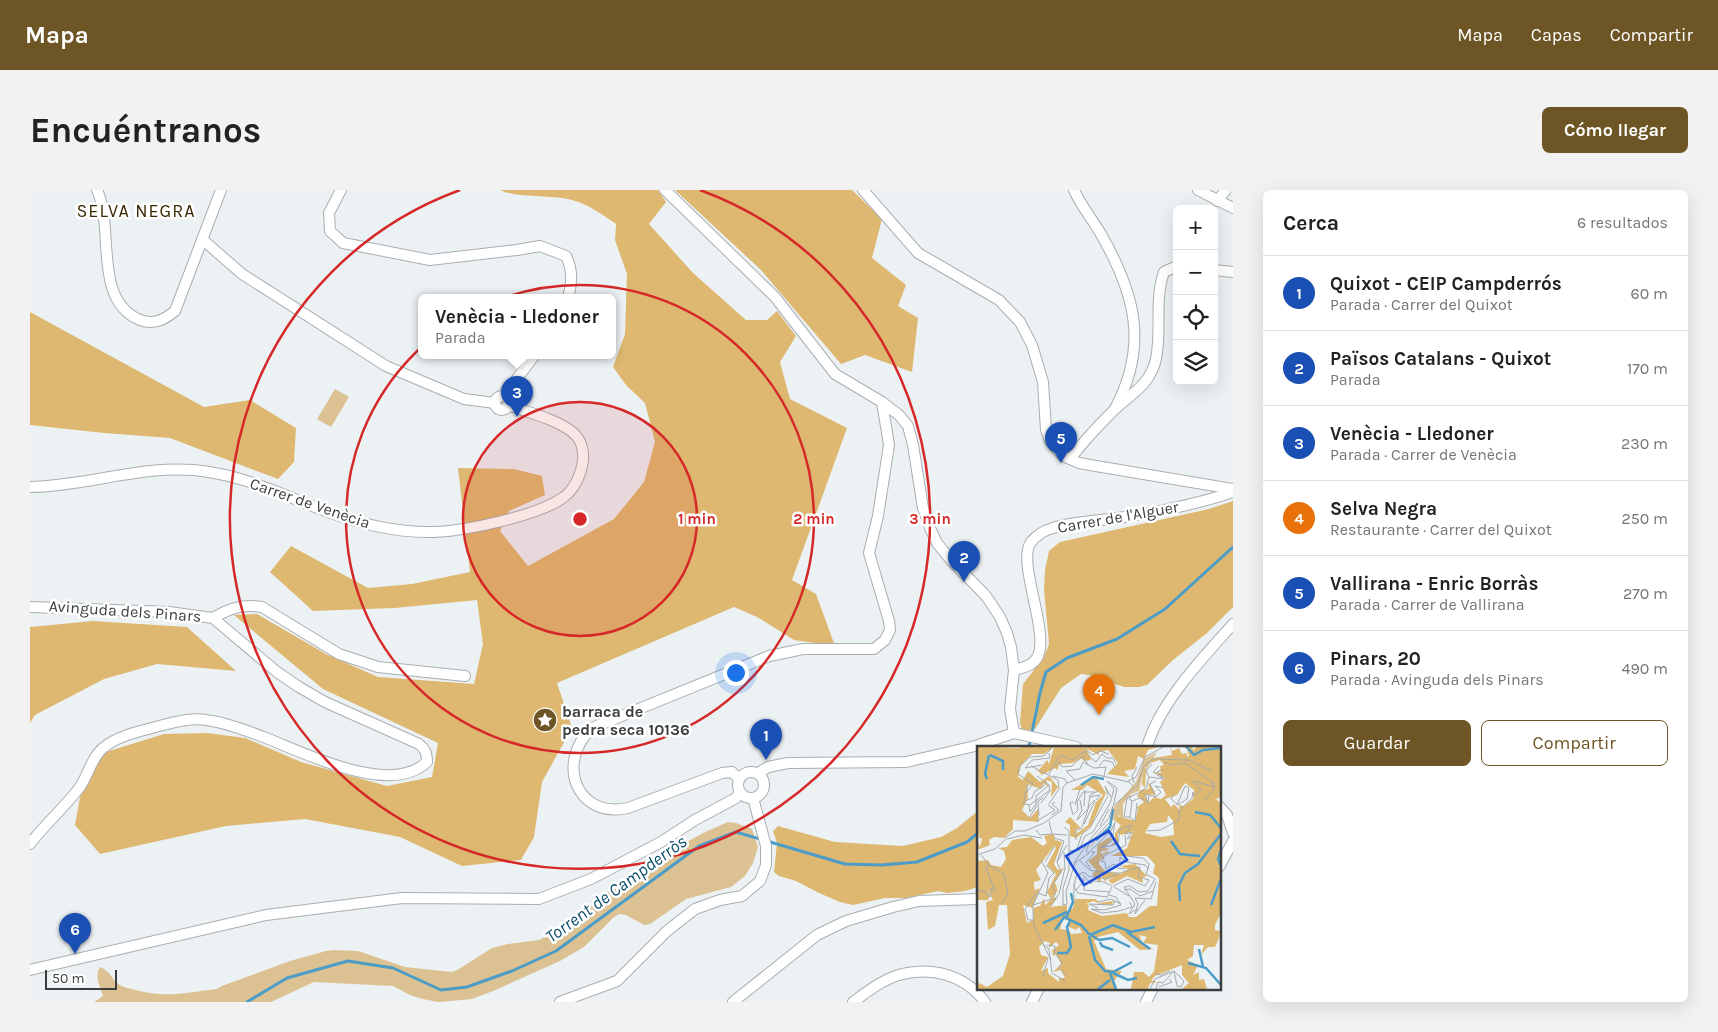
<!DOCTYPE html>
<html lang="es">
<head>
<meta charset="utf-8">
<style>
	body { margin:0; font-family:Karla,sans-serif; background:#f2f2f2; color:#222 }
	.controls { position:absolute; right:15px; top:15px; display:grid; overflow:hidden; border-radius:8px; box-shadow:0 5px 20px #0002 }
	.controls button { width:45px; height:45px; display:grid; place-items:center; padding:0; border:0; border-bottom:1px solid #e0e0e0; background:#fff; color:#222; font:25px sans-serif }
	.scale { position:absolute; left:15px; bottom:12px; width:72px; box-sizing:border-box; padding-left:5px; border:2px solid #3b3d3e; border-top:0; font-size:14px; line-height:18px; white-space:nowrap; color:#3b3d3e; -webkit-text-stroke:4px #fff; paint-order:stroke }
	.you { position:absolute; left:705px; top:482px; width:18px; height:18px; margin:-12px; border:4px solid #fff; border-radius:50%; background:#1a73e8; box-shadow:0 0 0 8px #1a73e833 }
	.badge { display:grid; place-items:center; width:32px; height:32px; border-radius:50%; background:#6d5525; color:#fff; font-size:16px; font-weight:700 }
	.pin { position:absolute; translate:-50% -41px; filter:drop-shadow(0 1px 2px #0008) }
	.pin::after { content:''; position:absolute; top:26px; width:18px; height:15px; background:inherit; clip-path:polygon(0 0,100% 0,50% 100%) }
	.popup { position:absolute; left:388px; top:104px; width:198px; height:65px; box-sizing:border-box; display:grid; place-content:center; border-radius:8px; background:#fff; filter:drop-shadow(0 1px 4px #0005); font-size:16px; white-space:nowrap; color:#767676 }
	.popup b { font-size:19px; color:#222 }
	.popup::after { content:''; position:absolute; left:50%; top:100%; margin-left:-10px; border:10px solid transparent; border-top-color:#fff }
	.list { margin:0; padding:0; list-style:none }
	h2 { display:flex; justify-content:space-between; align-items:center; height:65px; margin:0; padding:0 20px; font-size:21px }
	h2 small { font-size:16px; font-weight:400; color:#767676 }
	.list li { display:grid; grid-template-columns:32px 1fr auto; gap:15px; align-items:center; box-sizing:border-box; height:75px; padding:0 20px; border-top:1px solid #e0e0e0 }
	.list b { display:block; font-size:19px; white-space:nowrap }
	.list p { margin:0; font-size:16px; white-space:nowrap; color:#767676 }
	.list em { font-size:16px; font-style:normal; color:#767676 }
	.actions { display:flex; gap:10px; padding:15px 20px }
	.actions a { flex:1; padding:11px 0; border:1px solid #6d5525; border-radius:8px; text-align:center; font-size:18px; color:#6d5525 }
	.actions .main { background:#6d5525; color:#fff }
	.icon { flex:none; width:28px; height:28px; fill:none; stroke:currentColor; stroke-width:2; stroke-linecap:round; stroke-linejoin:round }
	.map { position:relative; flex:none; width:1203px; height:812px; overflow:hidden; border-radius:8px }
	header { display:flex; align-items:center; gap:30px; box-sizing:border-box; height:70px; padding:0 25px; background:#6d5525; color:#fff }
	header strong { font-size:24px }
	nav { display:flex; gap:28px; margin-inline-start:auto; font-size:18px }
	.intro { display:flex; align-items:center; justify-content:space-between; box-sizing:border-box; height:120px; padding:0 30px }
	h1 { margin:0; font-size:35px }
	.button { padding:12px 22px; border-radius:8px; background:#6d5525; color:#fff; font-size:18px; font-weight:700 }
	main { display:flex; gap:30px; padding:0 30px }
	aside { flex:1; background:#fff; border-radius:8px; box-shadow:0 5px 20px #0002 }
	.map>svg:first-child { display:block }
	.green { fill:#dcc192 }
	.forest { fill:#deb870 }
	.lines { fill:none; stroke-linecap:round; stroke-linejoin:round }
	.stream { stroke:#4b9cc7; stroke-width:3 }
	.minor-casing { stroke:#a9aeb1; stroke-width:12 }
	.minor { stroke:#fff; stroke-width:10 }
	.ring { fill:none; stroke:#d62828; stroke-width:2.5 }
	.labels { text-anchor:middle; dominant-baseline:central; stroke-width:5; stroke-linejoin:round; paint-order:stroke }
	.street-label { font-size:16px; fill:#3b3d3e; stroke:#fff }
	.poi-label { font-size:16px; font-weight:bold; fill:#3b3d3e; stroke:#fff; text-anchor:start }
	.neighbourhood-label { font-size:18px; letter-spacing:1px; fill:#392700; stroke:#fff }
	.water-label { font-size:18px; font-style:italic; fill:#0a4d6b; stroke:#fff }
	.inset-river { fill:none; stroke:#4b9cc7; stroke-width:2.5 }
	.inset-road { fill:none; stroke:#a5a9ab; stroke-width:1 }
	.view { fill:#1d4ed8; fill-opacity:0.15; stroke:#1d4ed8; stroke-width:2.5 }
	.inset-edge { fill:none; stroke:#3b3d3e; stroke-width:2.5 }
	.centre { fill:#d62828; stroke:#fff; stroke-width:2.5 }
	.ring-label { font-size:15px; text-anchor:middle; font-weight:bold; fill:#d62828; stroke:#fff; stroke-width:5; stroke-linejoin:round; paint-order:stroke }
</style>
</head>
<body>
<header>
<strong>Mapa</strong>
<nav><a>Mapa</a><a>Capas</a><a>Compartir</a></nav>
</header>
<div class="intro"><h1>Encuéntranos</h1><a class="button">Cómo llegar</a></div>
<main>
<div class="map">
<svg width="1203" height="812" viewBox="0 0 1203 812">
	<rect width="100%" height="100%" fill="#ecf1f4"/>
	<g class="green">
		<polygon points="305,199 319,207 301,237 287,229"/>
		<path d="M698,632l8,1 16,6 6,18 -5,16 -8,13 -14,11 -45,12 -36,25 -6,1 -18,-10 -7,-1 -6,4 -29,29 -24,14 -67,30 -21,8 -34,3 -15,-3 -13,-4 -17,-9 -79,-4 -43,20h-177l9,-6c-3,-10 -9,-20 -3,-29 13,6 11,13 20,18 4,3 9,3 15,5 32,8 49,3 82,-1l5,-3 68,-25 36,-10 8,-1 24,1 47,16 47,5 7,-3 33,-21 16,-4 31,-4 32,-15 9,-10 54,-44 69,-38z"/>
	</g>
	<g class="forest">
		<path d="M470,0h158l8,12 -17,22 44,49 53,47h21l10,-9 19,25 -16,26 10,37 57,29 -55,152 24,14 19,52 -41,-6 -37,-23 -23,-10 -177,76 15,45 -30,54 -8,55 -13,23 -59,6 -62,-29 -95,-18 -79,7 -126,28 -25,-29 6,-33 12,-23 13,-17 58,-18 43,-1 38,5 56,24 86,24 45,-9 6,-34 -115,-54 -89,-74 23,-1 69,40 52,23 96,7 9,-40 -6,-44 -82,8 -82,3 -43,-39 21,-26 77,42 44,-4 58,-12 -12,-104 56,1 28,7 3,19 -36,16 -9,20 28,35 86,-47 30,-37 11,-40 -10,-39 -19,-18 -13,-18 12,-33 2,-60 -12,-34 1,-16c-13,-9 -28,-20 -44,-24 -18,-5 -57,-2 -72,-10z"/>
		<polygon points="645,0 822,0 852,29 842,68 876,95 868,116 888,128 882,182 835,165 811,174 731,80"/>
		<polygon points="0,122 174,217 220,210 266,238 264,272 248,289 140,248 74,243 0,235"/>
		<polygon points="1203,311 1203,417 1177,443 1143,470 1117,495 1109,497 1094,497 1059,485 1051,484 1031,498 1005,539 999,541 992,540 990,533 993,494 1014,467 1019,454 1014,400 1015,380 1019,361 1030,352 1179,319"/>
		<polygon points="63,431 157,437 206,481 127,474 74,489 5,525 0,533 0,437"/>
		<polygon points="948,621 948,697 935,701 917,703 908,701 876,708 855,708 823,715 810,712 789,703 766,691 749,686 744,682 747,653 743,641 748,636 805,652 873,656 911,647 927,638"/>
	</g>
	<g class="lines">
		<g class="stream">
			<polyline points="999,557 1010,503 1016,482 1037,468 1087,449 1135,419 1203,357"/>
			<polyline points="217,812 257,788 318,771 363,778 411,800 437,797 482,781 526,761 669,656 706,642 815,674 852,675 887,672 937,652 948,643"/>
		</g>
		<g class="minor-casing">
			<g id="minor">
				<path d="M67,0c18,38 -5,110 43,130 14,5 24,0 35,-9l46,-121"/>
				<path d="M311,0l-12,23 1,18 13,12 87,17 87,-10 23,-4 26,10c7,14 6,27 2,42"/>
				<polyline points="635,0 745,107 805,184 852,212 869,225 878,236 883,255 893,318 900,338 907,353 920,369 956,406 970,427 977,443 981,457 984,480 980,519 984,543"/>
				<polyline points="833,0 888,63 969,110 990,132 1002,155 1013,192 1016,240 1020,251 1033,266 1049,273 1060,275 1203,299"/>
				<path d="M1044,0c7,16 19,30 28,46 34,60 46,110 13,173"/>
				<polyline points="1168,0 1203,18"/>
				<polyline points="1187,11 1196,0"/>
				<polyline points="172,49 212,84 356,176 434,209 465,213"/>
				<polyline points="1184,80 1203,82"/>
				<circle cx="472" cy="213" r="7"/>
				<polyline points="474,206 504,166"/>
				<path d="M1040,269c13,-17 28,-33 43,-48 17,-17 37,-25 43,-52 6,-29 -2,-59 8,-87l13,-6"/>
				<path d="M0,297c61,-1 118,-25 179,-15 39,6 75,23 111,37 36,14 75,24 114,23 31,-1 102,-16 127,-33 13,-8 20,-24 22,-38 1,-11 -2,-23 -12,-30 -18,-13 -42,-18 -63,-26"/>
				<path d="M0,417l139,5 44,6 64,54 22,15 26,15 94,42c6,5 8,9 8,18 -37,35 -122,-9 -161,-24 -18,-7 -36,-14 -54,-17 -20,-5 -41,2 -60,7 -16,4 -36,9 -49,20 -11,9 -15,27 -23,39 -15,20 -35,37 -50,57"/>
				<path d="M183,428c17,-10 30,-14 49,-11l77,47 39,13 87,9"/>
				<path d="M984,480c8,-2 18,-4 23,-12 14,-24 -21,-96 -6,-116 6,-7 14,-12 22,-14 21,-7 44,-7 65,-10 40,-6 77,-13 115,-26"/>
				<path d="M1117,557c13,-45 55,-88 86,-123"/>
				<circle cx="721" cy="595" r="13"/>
				<polyline points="728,583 738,577 758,573 876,572 945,556 984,543 1046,557"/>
				<path d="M709,589l-7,-7 -10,1 -94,35c-53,11 -72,-47 -36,-80l177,-72 34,-7h71l11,-9 5,-10 -1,-9 -20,-68 9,-37 11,-71 -7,-43"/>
				<polyline points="1189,616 1197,625 1203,643"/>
				<polyline points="1189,677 1203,651"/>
				<polyline points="0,780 236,725 372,708 509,709 561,689 631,652 665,630 706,608 710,602"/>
				<polyline points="530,812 587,791 637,741 665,719 690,710 712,706 730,691 736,675 736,656 723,608"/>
				<polyline points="703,812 787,745 816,731 863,717 889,711 948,709"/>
				<path d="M823,812c14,-10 29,-22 46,-27 33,-9 66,0 86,27"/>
				<polyline points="1002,812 1009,798"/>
				<polyline points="1116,812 1123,798"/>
			</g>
		</g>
		<use href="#minor" class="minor"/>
	</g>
	<circle cx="550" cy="329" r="117" fill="#d62828" fill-opacity=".12"/>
	<g class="ring">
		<circle cx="550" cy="329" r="117"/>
		<circle cx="550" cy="329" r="234"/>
		<path d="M670 0A350 350 0 1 1 430 0"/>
	</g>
	<defs>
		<g id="sight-disc" transform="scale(1.25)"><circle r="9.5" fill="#6d5525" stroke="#fff"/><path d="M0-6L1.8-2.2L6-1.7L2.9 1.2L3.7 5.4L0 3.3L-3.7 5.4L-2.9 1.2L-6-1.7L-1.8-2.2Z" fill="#fff"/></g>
	</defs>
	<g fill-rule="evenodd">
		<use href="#sight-disc" x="515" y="530"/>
	</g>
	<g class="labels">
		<g class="street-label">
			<text transform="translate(280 313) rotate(19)">Carrer de Venècia</text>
			<text transform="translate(1088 327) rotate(-10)">Carrer de l'Alguer</text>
			<text transform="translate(95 421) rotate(4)">Avinguda dels Pinars</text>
		</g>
		<g class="poi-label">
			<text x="532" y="521">barraca de<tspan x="532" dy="18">pedra seca 10136</tspan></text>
		</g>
		<g class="neighbourhood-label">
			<text x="106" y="21">SELVA NEGRA</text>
		</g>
		<g class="water-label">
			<text transform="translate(586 699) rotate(-36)">Torrent de Campderròs</text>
		</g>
	</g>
	<g transform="translate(947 556)">
		<rect width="244" height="244" fill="#ecf1f4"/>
		<path d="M180,6l-14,23 -4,16 -8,3 -8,10v16l-4,-5 -4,6 -3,-2 -5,14 -12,8 -8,11 8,-13 14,-11 3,-19 24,-27 8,-23z" fill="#dcc192"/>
		<path d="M0,0l42,2 1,-2h142l-14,4 -4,9 -6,-3 -3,13 -11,2 5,6 -22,-3 11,-11 -10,-13 -9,2v3l-12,-6 4,11 -7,1 -7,-7 4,4 -8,5 -13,1 -3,6 -2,-2 -13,7 -7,-7 4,2 8,-10 2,4 5,-17 -10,7h-12l-11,11 -3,12 5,3 5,-9 12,11 9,-6 9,11 -7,10 1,-15 -6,-2 2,7 -5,-4 -2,6 -14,-5 1,14 -6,12 8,8 8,-9 1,13 -26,-2v9l-9,9 -10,-1 -5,3 1,5 -13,5v-12l3,9 2,-8 -5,-3 3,-1 -3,-2zM193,0l2,5 7,-3 3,6 5,-1v4l2,-1 -2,-7 -5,-3 10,1 2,4 2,-5 25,1v50l-5,2 5,5v109l-6,12v5l5,1 -1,7 -4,9h-7l-7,8 3,-10h-10l-1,11 -6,4 11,5 -5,10 6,-3v8l5,-1 3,10h-25l7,-6 -7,-8v-10l-27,11 -4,5h5l-1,2h-5l-2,6h-17l3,-17h9l6,5 5,-6 4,-26 -15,-2 4,-6 -8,-2 5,11 10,3 -14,1 -22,-18 -20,5 -4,4 12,28 16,2 -8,10 2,8h-139v-7l10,5 16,-11 7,-22 -3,-49h-8l-4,21 -7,4 -2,-28 7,-2 -6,-12 3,8 -2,4h-11v-39l11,-1 3,5 10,2 5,-8 -2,-8 -6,-3 9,-1 5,-7 19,-3 12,9 4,-3 -3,-7 10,-2 1,6 7,2 -8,22 4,6 6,-2 -10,15 2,1 2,9 -1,-2 -6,8 -4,-7 9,-18 -9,-9 9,-17 -2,-2 -18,24 5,10 -7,2v4l1,4 5,-2 -8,20 -9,-3 4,18 7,-4 -1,-11 7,-2 4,-8 1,7 9,-8 3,1 -7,9 17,-2v7l6,-4 2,-9h21l3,4 15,-2 -3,4 -11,-1 -7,-3 -7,3 3,1 -1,5 14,6 25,-3 2,4h7l14,-11h7l2,-28 -6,-5 2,-8 -4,-5 -4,-4h-36l16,-8 6,-17 -11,4 -4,-2v10l-9,4 6,-6v-8l6,-8 -6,-4 2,-5 18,5 3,-12 -2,-1 8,-6 -7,-6 3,-6 9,-1 -1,-7 7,10v3l-10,-1 3,9 6,-6 7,2 5,-4 -6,-13 5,-4 -12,-6 8,1 -1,-7 4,-1 -4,-5 -10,3 -4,5 -1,20 -3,-4 1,-9 3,-8 7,-9 19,-3zM208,37l9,7 -1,9 -9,7 -5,-1 1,5 -6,-6 -3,3 -6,-8 12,-4zM191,69l5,6 1,14 -13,2 -16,-4 5,-9 17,-2zM86,173l7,2 -3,5 9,4 3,-3 3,6 -11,1 -2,-4 -9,-1zM68,195l5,2 -1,5 7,-6 3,3 -7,5 1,6 3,-2 5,10 -8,8 8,-2 4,8h-6v4l-11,-9v-5l-7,3 7,-14 -7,-2 -2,-8zM118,30l11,17 -15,33 -15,12 -6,-2v-11l-5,-3 5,-5 11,11 -5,1v5l12,-9 8,-23 7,-7 -16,-10 -5,5h-11zM133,91l2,2 -7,9 5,1 -10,3 2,2 5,-3 3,1 -7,3 2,4 -3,1 -1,-3 -2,7 6,7 16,3 7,-5 -8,-3 15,-2 12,12 -5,2 1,5 -16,-7 -15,8 -4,-4 6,-3 -8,2v3l-5,-6v5h-3l-6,-7 4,-4 -8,-9 9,-7v-9z" fill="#deb870" fill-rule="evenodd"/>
		<path class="inset-river" d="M209,0l8,9 9,-5 18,-2M13,9l13,6v9M10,33l-2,-5 4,-19M104,39l12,-8 11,2M218,66l15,3 11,13M119,94l14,-13 3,-18M194,95l9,13 20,2M244,104l-3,9 3,7M94,147l2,9 -7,16 15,7 9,10M203,155l-1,-16 6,-12 13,-9 23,-30M234,159l10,-26M66,177l24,-11M78,184l10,-14M150,186l23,17M113,189l23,-10 18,7 24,-5M114,189l8,5 13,-2 18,9M112,190l6,24 10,11 8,1 19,-10M123,196l2,4 11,4M222,203l4,18M80,207h10l4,-6 -4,-20 3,-6M211,217l18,5 15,17M133,227l6,16M136,227l15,7 9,-2M121,243l12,-9"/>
		<path class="inset-road" d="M107,6l12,10M119,16l6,-8 5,4h6l3,6M187,16l8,3 13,-2 30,21M175,18l-6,7 3,6 15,2M54,20l27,14 1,9 -10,15M79,20l3,-4 3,5 10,-1 11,-10 5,9M122,20l5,-6 8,2 3,5M182,20l-6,6 11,7M48,22l7,-8 18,-2 -1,-5M48,22l17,-3M185,24l-5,2 7,7M41,28l2,-8 10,-9 14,-1 9,-9M41,28l15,10 -7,9M72,28l11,-19 12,5 14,-10 7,5 7,-4 9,3M76,30l12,3 2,4M98,34l-9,-9 14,-2 3,-7 11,6 12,-1 -2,9M151,35l8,-4 9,-20 20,-11M179,35l-6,3 6,13M65,37l2,3 -9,5 -3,7 -9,4 1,2 6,1 20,-15M157,37l-2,-7 5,-9M162,47l7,-5 3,-11M131,49l-3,-9 6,11M172,49l-1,8 -3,-9 11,3M196,49l-2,4 7,6 10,-7M155,50l-3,3 3,2 -2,16h-6l3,-19 2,-1 9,-4M112,51l11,-2 -4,5M179,51l5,-5 -6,-6 9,2M47,54l4,-16M103,54l2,10 -5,10 11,-11M155,55l8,-3 6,3M227,55l11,-13M64,57l9,-12 -1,-6M52,59l1,7 6,-8M98,59l5,-16M137,59l23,-19 7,-20 9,-7 36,1 23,11M200,59l8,-19 4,2 -2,11M107,60l1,-16M111,62l2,-13 8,-4M97,68l4,-4 -1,-8 6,-10h12M75,69l7,-5 -7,-6 3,-2M96,69l-3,-12 4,-1M62,70l-1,-15 5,-3M152,71l6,4 2,-18M52,72l7,-11v-11l13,-11 -12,-9M60,75l18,-11 -7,-5M72,75l3,13 15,1M107,78l11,-23M123,80l9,-17M87,81l5,4v39l-6,18v17l4,-1M105,81l7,-21 6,-6M59,84l4,5 12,-1M170,85l13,-1 19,-10v-9l13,-13 1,-6 1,4 7,-6 -8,-9 22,6 -4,-6M149,88l6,-2 -5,7 5,-2M115,91l17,-19 5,-15 3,-15 -10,-7M28,92l10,-7h10l19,-8 17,-12 2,-24 4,-4 26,-9 36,8 5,5M77,92l10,3 -7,21M30,93l17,-4 18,3M99,94v-10l6,-2M100,103l5,-15 8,-6 18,-32M92,105l10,-1 6,-14 8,-4 17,-29 4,-14 -7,-8M111,107l23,-22 4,-9 -3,19 -12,7 18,-4 2,-15 12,-4 -7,9M112,108l-3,-3 3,-7 20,-21M0,109l18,-6 11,-10M4,109l9,11 14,8 4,20 -6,9M150,110l16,2 6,6 -1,5M64,114l7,13 -15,32v9l1,12 17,34M103,115l10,9 14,3h16l20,-6 -2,10 11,3 -4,6 -17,-7 -15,7M68,116l9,-15M80,116l10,-17M128,116l-4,-1 3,-5 22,-11 -1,-10M128,116l1,7 8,-5 3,4 8,1M97,117l18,-26M98,117l13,-9M143,120v-9l6,5 19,3 3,3 -2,6 9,5 -7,12 -9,1 -9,-6 -6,1 11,17 -6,10 8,-5M114,123l-5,-7 9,-10h-4M106,129l8,9 1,-3 12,1 8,4M99,130l-2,11 4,6 29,4 5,-10M99,130l8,-4 4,4 19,3 11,-5M107,139v5l26,2M137,141l15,9M0,144l6,1 7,6 1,-9 4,3 -9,-23 3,-4M99,144l8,-9 -1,-3M147,144l6,-1 10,7 13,-5M61,147l8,3 3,-18 5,-5 -8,-8M132,149l7,2 5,8 -17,5 -13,-1 11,4 17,-2 13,-4 -2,-5M97,154v-17M168,154l-10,14 3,-10 -3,-6 16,1 5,-17M121,156l13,-3 10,5M90,158l-1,-12 9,-29M56,159l19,-6 4,-6 -4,-7 9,-14 -4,-10M74,160l8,-12 6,-26 -1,-16M121,162l-9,-4 24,1 2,-4M56,174h-5l-3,-11 12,-17M65,197l7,6 3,24 13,8M70,199l8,1v7l7,10 -3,5 7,8M197,225l10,10 -3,6 -4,-1zM178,228l6,1 9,-4M66,230l5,-18M182,241l13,-5 -3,-3M173,243l5,-10 19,-8M179,243l2,-7 5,1 10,-11"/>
		<path class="view" d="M132,85l18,29 -43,25 -18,-29z"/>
		<rect width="244" height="244" class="inset-edge"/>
	</g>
	<circle cx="550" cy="329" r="8" class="centre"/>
	<g class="ring-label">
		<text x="667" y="334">1 min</text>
		<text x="784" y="334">2 min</text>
		<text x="900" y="334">3 min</text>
	</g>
</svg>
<div class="controls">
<button>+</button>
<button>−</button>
<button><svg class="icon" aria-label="locate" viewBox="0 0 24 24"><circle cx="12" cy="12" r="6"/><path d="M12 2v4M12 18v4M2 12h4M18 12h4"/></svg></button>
<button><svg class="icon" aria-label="layers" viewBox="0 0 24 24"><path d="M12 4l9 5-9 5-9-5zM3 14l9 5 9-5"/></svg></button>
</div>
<div class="scale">50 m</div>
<div class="you"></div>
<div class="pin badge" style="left:736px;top:570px;background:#1a4fb4">1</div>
<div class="pin badge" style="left:934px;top:392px;background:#1a4fb4">2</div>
<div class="pin badge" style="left:487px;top:227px;background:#1a4fb4">3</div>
<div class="popup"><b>Venècia - Lledoner</b>Parada</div>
<div class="pin badge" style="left:1069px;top:525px;background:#e8710a">4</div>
<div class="pin badge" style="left:1031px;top:273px;background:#1a4fb4">5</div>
<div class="pin badge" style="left:45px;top:764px;background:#1a4fb4">6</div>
</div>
<aside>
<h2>Cerca<small>6 resultados</small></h2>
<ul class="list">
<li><span class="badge" style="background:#1a4fb4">1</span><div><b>Quixot - CEIP Campderrós</b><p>Parada · Carrer del Quixot</p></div><em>60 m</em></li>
<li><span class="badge" style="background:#1a4fb4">2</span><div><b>Països Catalans - Quixot</b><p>Parada</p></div><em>170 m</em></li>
<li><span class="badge" style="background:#1a4fb4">3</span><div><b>Venècia - Lledoner</b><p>Parada · Carrer de Venècia</p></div><em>230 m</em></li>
<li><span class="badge" style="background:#e8710a">4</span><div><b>Selva Negra</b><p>Restaurante · Carrer del Quixot</p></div><em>250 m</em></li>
<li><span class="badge" style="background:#1a4fb4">5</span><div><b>Vallirana - Enric Borràs</b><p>Parada · Carrer de Vallirana</p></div><em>270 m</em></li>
<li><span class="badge" style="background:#1a4fb4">6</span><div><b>Pinars, 20</b><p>Parada · Avinguda dels Pinars</p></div><em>490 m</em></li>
</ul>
<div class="actions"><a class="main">Guardar</a><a>Compartir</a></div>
</aside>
</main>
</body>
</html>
